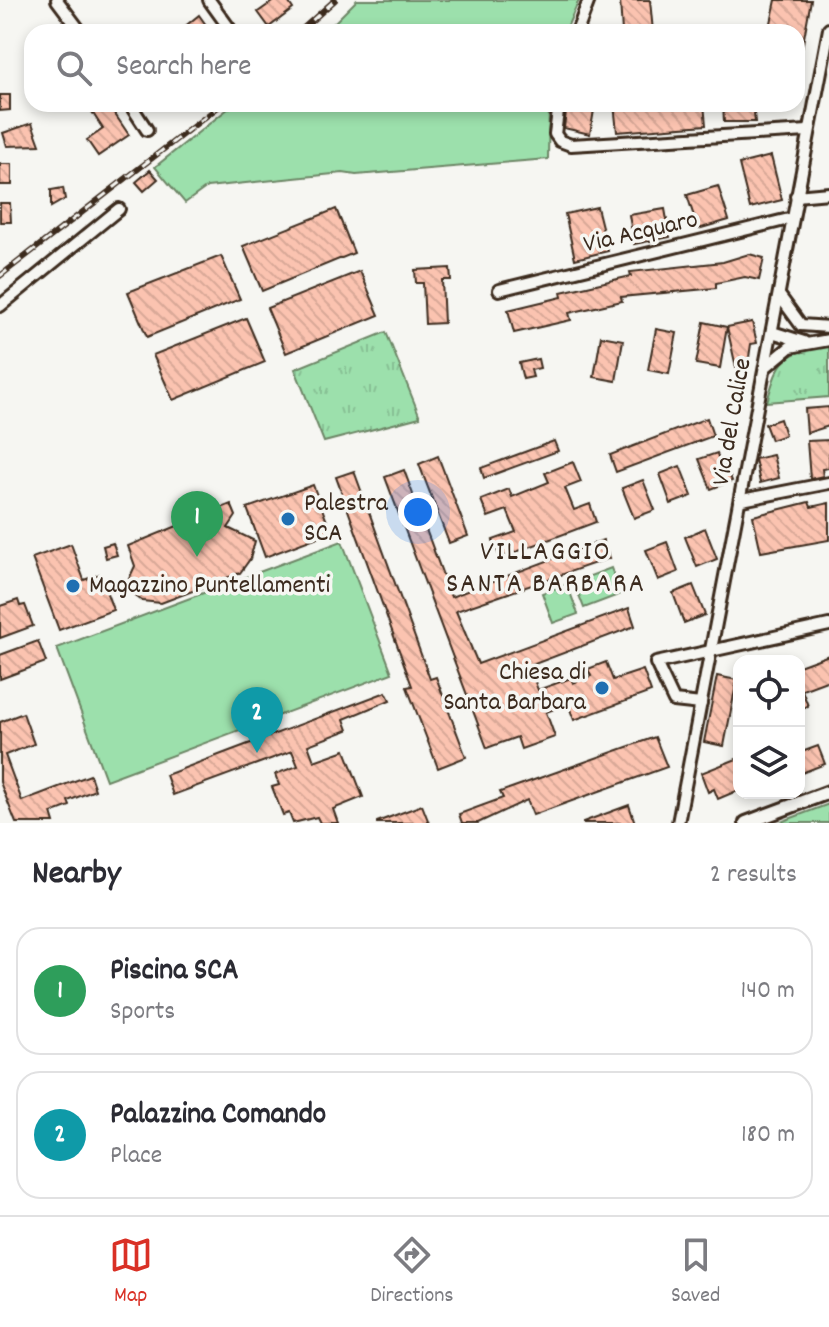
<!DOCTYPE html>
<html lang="en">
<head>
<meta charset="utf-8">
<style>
	body { margin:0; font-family:Dekko,sans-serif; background:#f7f7f7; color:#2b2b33 }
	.controls { position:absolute; right:24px; bottom:24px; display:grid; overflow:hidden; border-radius:16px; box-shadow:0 4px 12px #0003 }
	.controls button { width:72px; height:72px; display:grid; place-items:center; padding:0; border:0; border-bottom:2px solid #e1e1e2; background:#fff; color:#2b2b33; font:40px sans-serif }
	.you { position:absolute; left:418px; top:512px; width:28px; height:28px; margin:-20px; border:6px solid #fff; border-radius:50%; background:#1a73e8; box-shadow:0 0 0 12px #1a73e833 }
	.badge { display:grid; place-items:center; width:52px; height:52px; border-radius:50%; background:#d93025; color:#fff; font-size:26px; font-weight:700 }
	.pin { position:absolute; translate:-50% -66px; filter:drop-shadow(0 2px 4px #0008) }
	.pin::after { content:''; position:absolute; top:42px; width:28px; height:24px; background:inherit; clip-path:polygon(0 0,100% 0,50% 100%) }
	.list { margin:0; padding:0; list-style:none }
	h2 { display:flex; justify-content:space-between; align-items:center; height:104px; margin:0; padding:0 32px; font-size:34px }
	h2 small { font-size:26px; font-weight:400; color:#7c7c81 }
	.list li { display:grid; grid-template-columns:52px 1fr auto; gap:24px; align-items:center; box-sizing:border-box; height:128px; margin:0 16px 16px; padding:0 16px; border:2px solid #e1e1e2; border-radius:24px }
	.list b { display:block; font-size:30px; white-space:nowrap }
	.list p { margin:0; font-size:26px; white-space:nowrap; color:#7c7c81 }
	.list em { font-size:26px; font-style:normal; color:#7c7c81 }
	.icon { flex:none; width:44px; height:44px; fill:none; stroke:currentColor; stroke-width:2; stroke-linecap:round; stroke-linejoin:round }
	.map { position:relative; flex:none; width:829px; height:823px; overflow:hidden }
	.search { position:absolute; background:#fff; box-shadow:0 4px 12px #0003; left:24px; right:24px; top:24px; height:88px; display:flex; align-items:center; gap:20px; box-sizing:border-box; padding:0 28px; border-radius:24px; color:#7c7c81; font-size:30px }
	.sheet { height:392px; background:#fff }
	nav { display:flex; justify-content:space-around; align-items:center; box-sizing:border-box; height:112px; border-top:2px solid #e1e1e2; background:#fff; font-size:22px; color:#7c7c81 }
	nav a { display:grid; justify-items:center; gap:4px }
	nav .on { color:#d93025 }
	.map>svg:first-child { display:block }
	.grass { fill:url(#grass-tufts); stroke:#6c8565; stroke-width:2 }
	.park { fill:#9ce0ac; stroke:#6c8565; stroke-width:2 }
	.building { fill:url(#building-back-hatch); stroke:#3b2a1e; stroke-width:2 }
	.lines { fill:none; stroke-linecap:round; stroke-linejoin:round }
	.minor-casing { stroke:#3b2a1e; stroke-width:16 }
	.tertiary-casing { stroke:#3b2a1e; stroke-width:18 }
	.minor { stroke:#f6f6f2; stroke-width:10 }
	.tertiary { stroke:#f6f6f2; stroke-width:12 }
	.rail-casing { stroke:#3b2a1e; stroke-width:6 }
	.rail { stroke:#f6f6f2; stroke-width:3; stroke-dasharray:9; stroke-linecap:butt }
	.poi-dot { fill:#1f6fb2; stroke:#f6f6f2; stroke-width:3 }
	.labels { text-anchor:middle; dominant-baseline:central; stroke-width:7; stroke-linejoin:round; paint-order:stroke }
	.street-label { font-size:26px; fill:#3b2a1e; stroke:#f6f6f2 }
	.poi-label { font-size:26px; fill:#3b2a1e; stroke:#f6f6f2; text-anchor:start }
	.neighbourhood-label { font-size:28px; letter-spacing:2px; fill:#3b2a1e; stroke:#f6f6f2 }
</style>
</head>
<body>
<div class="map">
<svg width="829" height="823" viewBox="0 0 829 823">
	<defs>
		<pattern id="grass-tufts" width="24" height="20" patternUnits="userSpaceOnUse" patternTransform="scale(2)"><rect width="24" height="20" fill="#9ce0ac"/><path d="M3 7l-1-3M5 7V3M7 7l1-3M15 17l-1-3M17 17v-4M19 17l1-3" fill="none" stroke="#87c094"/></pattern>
		<pattern id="building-back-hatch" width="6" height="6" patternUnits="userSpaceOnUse" patternTransform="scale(2)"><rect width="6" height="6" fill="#fbc3b0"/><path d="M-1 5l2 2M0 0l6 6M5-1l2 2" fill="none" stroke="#d8a897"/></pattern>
	</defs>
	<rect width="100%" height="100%" fill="#f6f6f2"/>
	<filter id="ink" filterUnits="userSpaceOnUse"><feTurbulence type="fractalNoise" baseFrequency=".0125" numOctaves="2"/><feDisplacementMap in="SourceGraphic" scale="16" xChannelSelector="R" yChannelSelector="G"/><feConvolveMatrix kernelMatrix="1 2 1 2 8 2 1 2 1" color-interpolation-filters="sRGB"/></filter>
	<g filter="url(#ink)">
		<g class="grass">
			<polygon points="386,332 420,417 324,442 295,369"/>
			<path d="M829,345v52l-62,5c12,-44 16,-49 62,-57z"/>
			<polygon points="611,568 621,594 584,608 574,582"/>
			<polygon points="567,584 578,614 553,623 542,593"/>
		</g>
		<g class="park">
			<polygon points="357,0 579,0 565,32 325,32"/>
			<polygon points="234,104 549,104 548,159 356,175 343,173 207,187 185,203 155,167"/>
			<polygon points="342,541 392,673 106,780 57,648"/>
			<polygon points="829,804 829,823 778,823"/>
		</g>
		<g class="building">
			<polygon points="275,0 287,0 293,9 269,27 258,12"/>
			<polygon points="620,0 650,0 653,32 622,32"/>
			<polygon points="776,0 811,0 801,54 797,54 797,32 769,32"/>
			<polygon points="199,15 211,32 178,32"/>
			<polygon points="0,95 10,95 10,110 0,111"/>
			<polygon points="87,104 108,104 129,135 98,156 87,140 103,129"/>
			<polygon points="567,104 595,104 590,134 564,128"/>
			<polygon points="614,104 704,104 706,125 617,132"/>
			<polygon points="723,104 753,104 755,122 724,122"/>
			<polygon points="32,123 40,145 7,146 3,133"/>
			<polygon points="771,156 782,200 750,208 739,164"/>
			<rect x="0" y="164" width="12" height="21"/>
			<polygon points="150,170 158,179 144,191 136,182"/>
			<polygon points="718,186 729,220 698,229 687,195"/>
			<polygon points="63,188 65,199 51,207 51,190"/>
			<polygon points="0,203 10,203 11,222 0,222"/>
			<polygon points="597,207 608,251 575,259 565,214"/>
			<polygon points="336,209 354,253 262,291 243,246"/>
			<polygon points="665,209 670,237 634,244 629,215"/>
			<polygon points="749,254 764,258 759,280 745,277 716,283 716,288 621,297 622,301 569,313 571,320 514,333 508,310 562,297 561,292 631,276 630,272 723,262"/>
			<polygon points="221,256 240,299 147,337 128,292"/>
			<polygon points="450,268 451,280 442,280 444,323 425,324 423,283 416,283 415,270"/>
			<polygon points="360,271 379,315 286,353 267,308"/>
			<polygon points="246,318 265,362 173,400 153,355"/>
			<polygon points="704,322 727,327 720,368 696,364"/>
			<polygon points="752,322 757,343 751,344 748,364 736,367 727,327"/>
			<polygon points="656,329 677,333 669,374 648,370"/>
			<polygon points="601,336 623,340 616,381 594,377"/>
			<polygon points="538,359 540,368 531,370 533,377 523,379 519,363"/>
			<polygon points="829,407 829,426 807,433 805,409"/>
			<polygon points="707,418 713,436 616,472 610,455"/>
			<polygon points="780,419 785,435 771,440 765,424"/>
			<polygon points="829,440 829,468 822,469 823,476 810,479 807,441"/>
			<polygon points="554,441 558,451 484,478 481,468"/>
			<polygon points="717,453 720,467 726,466 732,481 711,489 699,459"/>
			<polygon points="773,455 779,478 760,483 755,459"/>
			<polygon points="438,456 468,536 449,543 419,464"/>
			<polygon points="573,462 581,482 565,488 574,510 590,504 596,522 500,558 493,540 516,532 507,510 488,517 481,500 509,489 512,497 549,482 545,473"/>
			<polygon points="680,466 692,496 671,504 660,474"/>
			<polygon points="404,470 451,597 603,540 610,558 456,611 478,664 629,608 635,626 529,666 538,690 571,678 573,683 591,676 588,669 606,662 613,680 643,670 651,692 574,720 568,704 546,712 555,737 521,749 517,737 487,748 385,477"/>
			<polygon points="354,471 430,679 436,677 466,757 438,768 407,687 412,686 336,477"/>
			<polygon points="643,480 655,510 634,518 622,488"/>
			<polygon points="313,485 331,532 265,557 247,508"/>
			<polygon points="809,502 811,507 829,503 829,540 761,552 753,516"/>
			<polygon points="231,504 236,516 228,528 255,541 250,559 240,573 161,603 142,601 132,593 128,581 135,566 128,546"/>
			<polygon points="705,528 717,559 697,567 685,537"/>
			<polygon points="667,542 678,572 658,580 646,550"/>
			<polygon points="113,543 117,555 106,558 103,546"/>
			<polygon points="71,544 84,580 100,574 113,610 59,630 32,558"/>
			<polygon points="693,585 705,615 684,623 673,593"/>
			<polygon points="18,600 20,606 25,605 33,626 0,638 0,606"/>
			<polygon points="38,641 46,662 0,679 0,655"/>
			<polygon points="829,655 829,680 802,690 808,706 799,710 799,666"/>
			<polygon points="717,676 737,680 724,746 704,742"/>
			<polygon points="386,692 390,700 344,719 348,730 308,745 314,761 345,750 363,797 333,809 338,823 320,823 317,817 293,823 289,813 283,815 272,787 279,785 275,774 298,766 292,751 173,795 166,775"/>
			<polygon points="23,713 34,744 5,755 22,801 90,775 95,790 68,801 70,806 51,813 54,823 16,823 0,782 0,722"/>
			<polygon points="655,737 667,767 533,815 527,800 478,823 462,823 459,814 503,798 500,792"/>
			<polygon points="818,746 825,764 799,774 799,753"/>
			<polygon points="739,758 739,790 718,799 714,789 708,792 701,773"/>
			<polygon points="422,805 429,823 377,823 377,822"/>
			<polygon points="629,805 635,823 583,823 583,822"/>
		</g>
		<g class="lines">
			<g class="minor-casing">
				<g id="minor">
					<polyline points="57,0 81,32"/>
					<polyline points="209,0 232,32"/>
					<polyline points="577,32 589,0"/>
					<polyline points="130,104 147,130"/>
					<polyline points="559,104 555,134 560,141 571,145 808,131"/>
					<polyline points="796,196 829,193"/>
					<polyline points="499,290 793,218"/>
					<polyline points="779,295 801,325 829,327"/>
					<polyline points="0,306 119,209"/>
					<polyline points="772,332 804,342"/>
					<polyline points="767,366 790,347 829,340"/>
					<polyline points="742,500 829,483"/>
					<polyline points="701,704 674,701 656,663 829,625"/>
					<polyline points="678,823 829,29"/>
				</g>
			</g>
			<g class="tertiary-casing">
				<polyline id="tertiary" points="746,823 829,792"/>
			</g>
			<use href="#minor" class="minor"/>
			<use href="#tertiary" class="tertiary"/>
			<g class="rail-casing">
				<g id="rail">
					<polyline points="299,32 335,0"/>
					<polyline points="0,276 222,104"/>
				</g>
			</g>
			<use href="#rail" class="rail"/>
		</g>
	</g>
	<g class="poi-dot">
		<circle cx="288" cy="519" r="8"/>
		<circle cx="73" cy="586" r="8"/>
		<circle cx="602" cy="688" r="8"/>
	</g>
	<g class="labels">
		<g class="street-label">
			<text transform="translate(641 233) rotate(-13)">Via Acquaro</text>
			<text transform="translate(733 422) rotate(-80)">Via del Calice</text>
		</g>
		<g class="poi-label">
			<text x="304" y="504">Palestra<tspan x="304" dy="30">SCA</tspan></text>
			<text x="89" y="586">Magazzino Puntellamenti</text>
			<text x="586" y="673" text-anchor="end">Chiesa di<tspan x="586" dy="30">Santa Barbara</tspan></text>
		</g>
		<g class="neighbourhood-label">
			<text x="546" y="554">VILLAGGIO<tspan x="546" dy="32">SANTA BARBARA</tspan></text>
		</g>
	</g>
</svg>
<div class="controls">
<button><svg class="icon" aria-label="locate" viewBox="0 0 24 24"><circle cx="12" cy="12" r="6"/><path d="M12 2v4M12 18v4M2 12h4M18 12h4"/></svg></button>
<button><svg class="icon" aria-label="layers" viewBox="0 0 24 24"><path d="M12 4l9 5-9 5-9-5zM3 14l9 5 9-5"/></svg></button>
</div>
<div class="you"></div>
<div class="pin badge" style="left:197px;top:557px;background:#2e9e5b">1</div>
<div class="pin badge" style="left:257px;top:753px;background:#0f9aa8">2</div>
<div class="search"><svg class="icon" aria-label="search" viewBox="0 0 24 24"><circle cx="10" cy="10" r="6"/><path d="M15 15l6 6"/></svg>Search here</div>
</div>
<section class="sheet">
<h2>Nearby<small>2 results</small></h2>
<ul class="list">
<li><span class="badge" style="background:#2e9e5b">1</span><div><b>Piscina SCA</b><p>Sports</p></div><em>140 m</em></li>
<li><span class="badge" style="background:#0f9aa8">2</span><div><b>Palazzina Comando</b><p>Place</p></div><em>180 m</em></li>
</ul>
</section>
<nav>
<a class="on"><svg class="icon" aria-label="map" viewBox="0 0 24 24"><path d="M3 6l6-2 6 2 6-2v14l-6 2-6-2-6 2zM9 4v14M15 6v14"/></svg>Map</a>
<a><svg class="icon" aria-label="directions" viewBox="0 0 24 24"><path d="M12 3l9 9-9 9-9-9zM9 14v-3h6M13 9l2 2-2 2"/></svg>Directions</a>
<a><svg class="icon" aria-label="saved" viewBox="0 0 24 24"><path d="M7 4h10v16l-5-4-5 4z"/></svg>Saved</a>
</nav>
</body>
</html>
